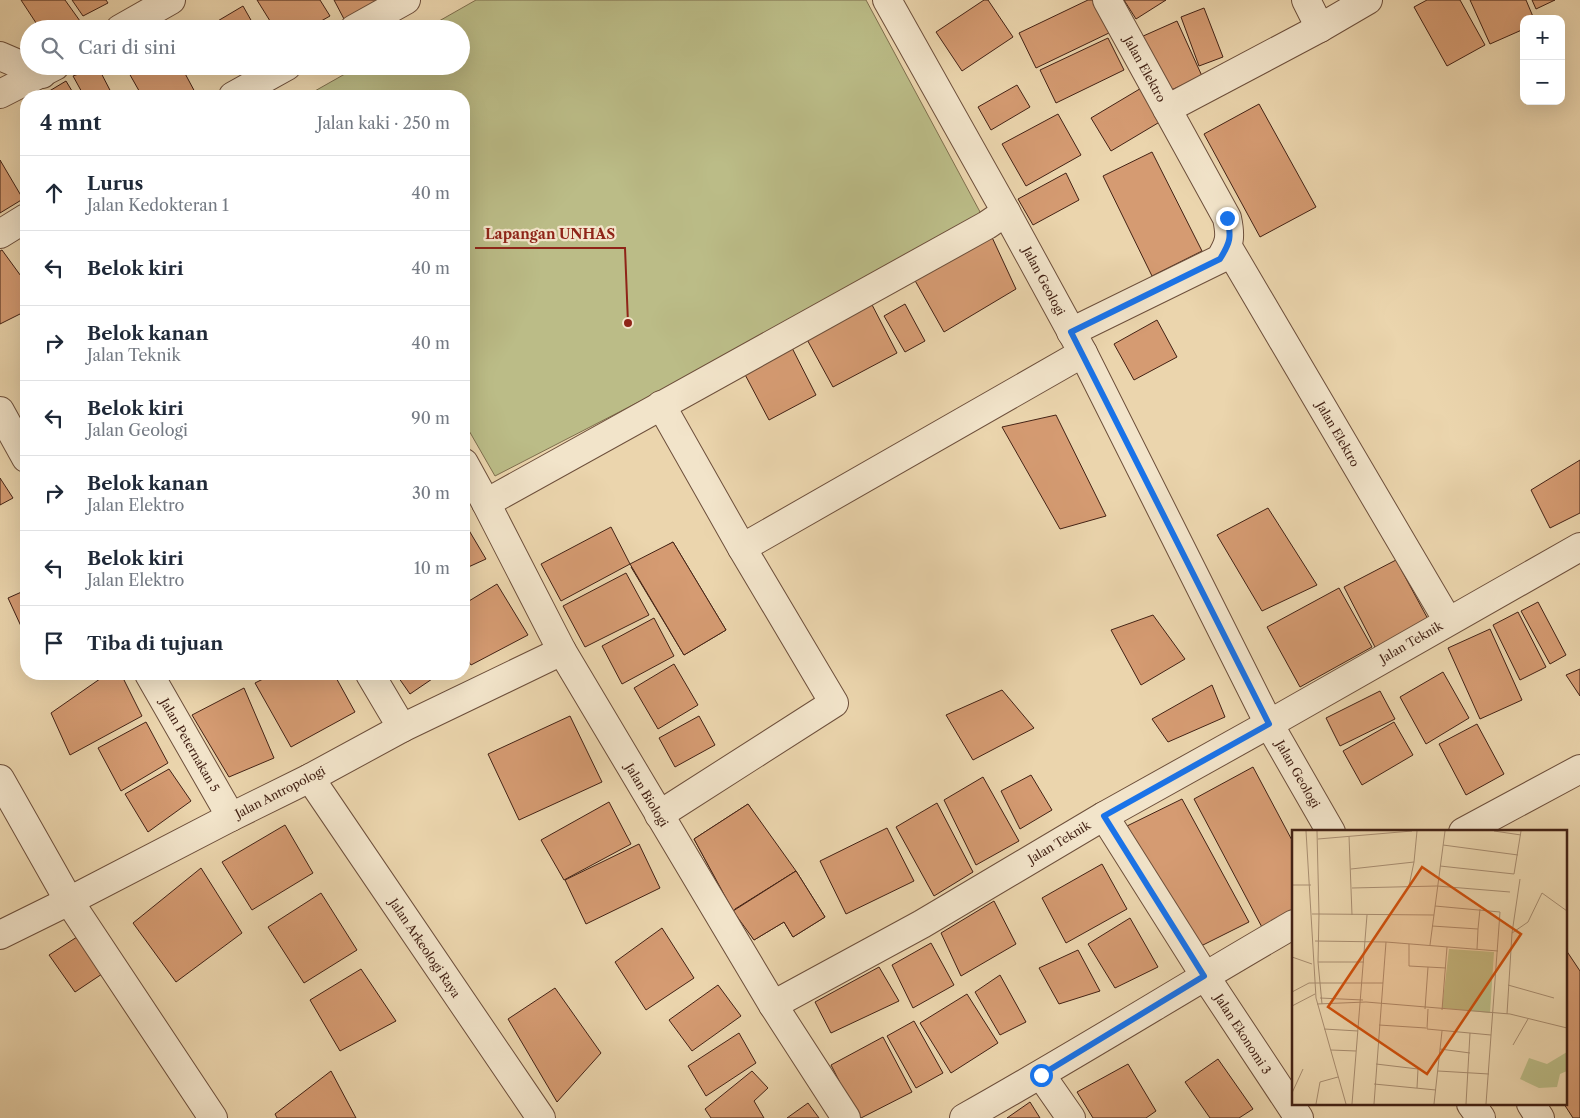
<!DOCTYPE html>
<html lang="id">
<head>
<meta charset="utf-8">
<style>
	body { margin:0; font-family:"Libre Caslon Text",serif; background:#f6f6f7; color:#1f2937 }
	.controls { position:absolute; right:15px; top:15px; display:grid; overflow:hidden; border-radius:10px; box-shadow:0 5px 20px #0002 }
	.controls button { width:45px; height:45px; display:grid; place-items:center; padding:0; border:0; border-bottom:1px solid #e0e1e3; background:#fff; color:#1f2937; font:25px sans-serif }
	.stop { position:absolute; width:15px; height:15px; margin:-11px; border:4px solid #1a73e8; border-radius:50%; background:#fff }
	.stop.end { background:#1a73e8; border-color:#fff; box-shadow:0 1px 5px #0008 }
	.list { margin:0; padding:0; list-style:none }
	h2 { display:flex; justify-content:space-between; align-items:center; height:65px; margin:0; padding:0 20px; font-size:21px }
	h2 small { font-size:16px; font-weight:400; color:#747a83 }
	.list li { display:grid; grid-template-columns:32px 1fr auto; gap:15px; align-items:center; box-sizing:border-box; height:75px; padding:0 20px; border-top:1px solid #e0e1e3 }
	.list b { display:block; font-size:19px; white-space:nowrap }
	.list p { margin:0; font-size:16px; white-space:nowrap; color:#747a83 }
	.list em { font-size:16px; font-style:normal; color:#747a83 }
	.icon { flex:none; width:28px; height:28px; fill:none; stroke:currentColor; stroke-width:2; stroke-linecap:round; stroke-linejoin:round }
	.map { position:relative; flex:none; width:1580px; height:1118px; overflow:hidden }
	.search { position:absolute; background:#fff; box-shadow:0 5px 20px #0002; left:20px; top:20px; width:450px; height:55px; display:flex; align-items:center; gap:12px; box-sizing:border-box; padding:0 18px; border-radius:28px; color:#747a83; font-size:19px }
	.panel { position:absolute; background:#fff; box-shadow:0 5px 20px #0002; left:20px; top:90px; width:450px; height:590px; border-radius:20px }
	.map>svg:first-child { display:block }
	.green { fill:#bbbc87; stroke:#7f6f4e }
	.building { fill:#d59b72; stroke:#432215 }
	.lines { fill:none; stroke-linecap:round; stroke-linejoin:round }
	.minor-casing { stroke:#6d4f3b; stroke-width:30 }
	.minor { stroke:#f2e4ca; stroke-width:28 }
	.route { stroke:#1a73e8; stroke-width:6 }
	.labels { text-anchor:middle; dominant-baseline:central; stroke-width:4.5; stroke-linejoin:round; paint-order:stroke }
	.street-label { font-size:12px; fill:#432215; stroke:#f2e4ca }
	.inset-road { fill:none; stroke:#a88d70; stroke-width:1 }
	.view { fill:#cf510d; fill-opacity:0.15; stroke:#cf510d; stroke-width:2.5 }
	.inset-edge { fill:none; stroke:#432215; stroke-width:2.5 }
	.leader { fill:none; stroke:#8f2418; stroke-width:2 }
	.callout-dot { fill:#8f2418; stroke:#f2e4ca; stroke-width:2 }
	.callout-label { font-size:14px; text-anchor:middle; font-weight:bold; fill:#8f2418; stroke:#f2e4ca; stroke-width:4.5; stroke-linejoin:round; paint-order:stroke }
</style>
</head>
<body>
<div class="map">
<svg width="1580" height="1118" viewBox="0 0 1580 1118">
	<rect width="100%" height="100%" fill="#ebd5ad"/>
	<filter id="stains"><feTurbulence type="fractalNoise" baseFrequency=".004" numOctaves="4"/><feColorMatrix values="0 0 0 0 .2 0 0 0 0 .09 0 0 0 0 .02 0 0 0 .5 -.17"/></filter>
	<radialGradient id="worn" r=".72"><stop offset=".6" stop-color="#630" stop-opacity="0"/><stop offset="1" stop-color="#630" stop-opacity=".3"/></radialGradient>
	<polygon class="green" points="476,0 866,0 986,223 495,476 464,422 464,96 306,96 359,66 461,66 461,29 425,29"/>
	<g class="building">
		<polygon points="21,0 65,0 80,21 68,29 40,29"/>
		<polygon points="72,0 106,0 108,3 83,16"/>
		<polygon points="257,0 320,0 330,16 307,29 275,29"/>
		<polygon points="334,0 382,0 344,19"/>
		<polygon points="984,0 988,0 1013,37 962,71 936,32"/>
		<polygon points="1088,0 1096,0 1111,32 1036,68 1019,33"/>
		<polygon points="1124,0 1166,0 1136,19"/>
		<polygon points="1427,0 1460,0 1485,45 1447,66 1414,7"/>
		<polygon points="1470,0 1526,0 1534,19 1524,19 1524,29 1490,44"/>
		<polygon points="1532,0 1555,0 1536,9"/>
		<polygon points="243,6 256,29 220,29 216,22"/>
		<polygon points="1204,8 1223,57 1199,66 1181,17"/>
		<polygon points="1177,21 1202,76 1167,92 1141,37"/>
		<polygon points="1108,38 1124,70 1056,103 1040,70"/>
		<polygon points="125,66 181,66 196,94 192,96 142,96"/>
		<polygon points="98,67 113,96 84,96 73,76"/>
		<polygon points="66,81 75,96 41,96"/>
		<polygon points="1017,85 1030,107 991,130 978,107"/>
		<polygon points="1143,87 1163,120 1111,151 1091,118"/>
		<polygon points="1259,104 1316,207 1260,237 1204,134"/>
		<polygon points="1058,114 1081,155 1026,186 1002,144"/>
		<polygon points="1152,152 1202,251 1152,276 1103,176"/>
		<polygon points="0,160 23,199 0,213"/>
		<polygon points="1066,173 1079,200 1033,225 1018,199"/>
		<polygon points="990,233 1016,289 944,332 913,277"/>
		<polygon points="2,250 26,283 26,311 0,324 0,251"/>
		<polygon points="869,299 897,353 833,387 804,334"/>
		<polygon points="905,304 925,341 905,352 884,316"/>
		<polygon points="1157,320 1177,357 1134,380 1114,344"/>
		<polygon points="789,342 816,395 769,420 741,367"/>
		<polygon points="1056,415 1106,516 1060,529 1002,427"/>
		<polygon points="1580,460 1580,513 1550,528 1531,490"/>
		<polygon points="0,478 13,498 0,505"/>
		<polygon points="1268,508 1317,585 1262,611 1217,535"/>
		<polygon points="464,522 486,559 464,569"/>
		<polygon points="611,527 630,564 561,601 541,564"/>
		<polygon points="673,542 726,630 684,655 631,567"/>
		<polygon points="673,542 726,630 684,655 630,564"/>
		<polygon points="1396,560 1429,621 1376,649 1344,587"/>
		<polygon points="626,573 649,615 585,647 563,606"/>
		<polygon points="497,584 528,635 471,665 464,655 464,604"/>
		<polygon points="1339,588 1372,647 1300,687 1267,627"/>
		<polygon points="26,590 26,637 8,598"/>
		<polygon points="1538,602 1566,655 1550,664 1521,611"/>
		<polygon points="1518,612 1546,667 1520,680 1493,625"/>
		<polygon points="1153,615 1185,659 1141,685 1111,630"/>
		<polygon points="654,618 674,656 622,684 602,646"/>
		<polygon points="1490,629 1522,700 1480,719 1448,648"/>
		<polygon points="674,664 698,705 658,729 634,688"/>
		<polygon points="1580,669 1580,696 1566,675"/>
		<polygon points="1443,672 1469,718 1426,744 1400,697"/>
		<polygon points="107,674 121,674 142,716 70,755 51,713"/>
		<polygon points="273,674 334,674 355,712 291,747 255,683"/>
		<polygon points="396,674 433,674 435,677 410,694"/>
		<polygon points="1212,685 1225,717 1168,742 1152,719"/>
		<polygon points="244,688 274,758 229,777 192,715"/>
		<polygon points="1002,690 1034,728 973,760 946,715"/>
		<polygon points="1380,691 1395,719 1340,746 1326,718"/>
		<polygon points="570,716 602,782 519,820 488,754"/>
		<polygon points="699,716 715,745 675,767 659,738"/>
		<polygon points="146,722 168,763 121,791 98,748"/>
		<polygon points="1394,722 1413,755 1362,785 1343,751"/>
		<polygon points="1477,724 1504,774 1466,795 1439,744"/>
		<polygon points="1253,767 1294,844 1294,915 1264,931 1194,799"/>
		<polygon points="169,769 191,801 148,832 125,794"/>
		<polygon points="1031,775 1052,810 1020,829 1001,791"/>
		<polygon points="983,777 1019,841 976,865 944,800"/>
		<polygon points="1182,799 1249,922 1201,946 1127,826"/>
		<polygon points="609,802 631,844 564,880 541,840"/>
		<polygon points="937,803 973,872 934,896 896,827"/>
		<polygon points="748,804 792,873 733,911 694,839"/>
		<polygon points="748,804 796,871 733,911 694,839"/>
		<polygon points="285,825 313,873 252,910 222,862"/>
		<polygon points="887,828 914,881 846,914 820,861"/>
		<polygon points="639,844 660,888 586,924 565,880"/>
		<polygon points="1102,864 1127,909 1066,943 1042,898"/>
		<polygon points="201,868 242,933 176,982 133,923"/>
		<polygon points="796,871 825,917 793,937 784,922 754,940 735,909"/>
		<polygon points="796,871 825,917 793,937 784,922 754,940 733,911"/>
		<polygon points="321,893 357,950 304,983 268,927"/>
		<polygon points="994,901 1016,944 961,976 941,933"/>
		<polygon points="1130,918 1158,967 1115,988 1088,944"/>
		<polygon points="662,928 694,978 646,1010 615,962"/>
		<polygon points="77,937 102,974 75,992 49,955"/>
		<polygon points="931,943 954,985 913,1008 892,965"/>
		<polygon points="1078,950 1100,991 1059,1004 1039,968"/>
		<polygon points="1566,950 1580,971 1580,1118 1573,1118 1564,1104 1566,1104"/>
		<polygon points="879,967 899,1001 831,1033 815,1002"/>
		<polygon points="361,969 396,1021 340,1051 310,1000"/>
		<polygon points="1000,975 1026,1022 1000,1035 975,992"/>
		<polygon points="718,985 741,1016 692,1051 669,1020"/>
		<polygon points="555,988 601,1053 557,1102 508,1019"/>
		<polygon points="967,994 998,1043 951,1073 920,1023"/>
		<polygon points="914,1021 943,1073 916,1088 887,1036"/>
		<polygon points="739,1033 756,1063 706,1096 688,1066"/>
		<polygon points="883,1037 912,1092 861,1118 858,1118 831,1065"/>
		<polygon points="1218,1059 1253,1109 1239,1118 1210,1118 1185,1082"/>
		<polygon points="1128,1064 1156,1111 1146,1118 1093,1118 1077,1092"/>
		<polygon points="331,1071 356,1118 277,1118 275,1114"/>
		<polygon points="752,1071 768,1088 754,1101 764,1118 711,1118 705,1109"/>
		<polygon points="1030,1102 1040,1118 1007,1118"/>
		<polygon points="808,1103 819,1118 787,1118"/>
	</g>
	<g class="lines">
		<g class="minor-casing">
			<g id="minor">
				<polyline points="887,0 1006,212 1083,353 1269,724 1331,832"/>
				<polyline points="1306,0 1320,28"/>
				<polyline points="120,29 171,0"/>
				<polyline points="354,29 406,0"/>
				<polyline points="0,56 42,74"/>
				<polyline points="0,94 55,66"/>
				<polyline points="233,96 287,66"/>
				<polyline points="1167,109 1320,28 1368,0"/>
				<polyline points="0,234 26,218"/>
				<polyline points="1228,247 1448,621"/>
				<path d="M1071,332l149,-73c10,-16 11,-22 7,-41l-120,-218"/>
				<polyline points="0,411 26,458"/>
				<polyline points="464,463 486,503 562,651 773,1005 846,1118"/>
				<polyline points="486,503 987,225 1006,212"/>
				<polyline points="742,548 1083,353"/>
				<polyline points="149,674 231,817"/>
				<polyline points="370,674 402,728"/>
				<polyline points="310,778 541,1118"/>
				<polyline points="0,779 69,901 213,1118"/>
				<polyline points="659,815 834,703 742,548 661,405"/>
				<polyline points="1104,816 1205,976 1299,1118"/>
				<polyline points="1463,832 1580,769"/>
				<polyline points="0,935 69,901 231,817 310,778 402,728 562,651"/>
				<polyline points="773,1005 922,924 1104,816 1269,724 1580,547"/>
				<polyline points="1041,1075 1071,1118"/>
				<polyline points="1471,1104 1481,1118"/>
				<polyline points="1531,1104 1540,1118"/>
				<path d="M964,1118c111,-62 219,-130 330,-194"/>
			</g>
		</g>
		<use href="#minor" class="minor"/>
	</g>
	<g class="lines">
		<path class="route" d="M1041,1075l163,-99 -100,-160 165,-92 -198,-392 149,-73c10,-16 12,-22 7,-41"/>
	</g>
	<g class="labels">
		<g class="street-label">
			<text transform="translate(1145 69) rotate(61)">Jalan Elektro</text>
			<text transform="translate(1044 281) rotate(62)">Jalan Geologi</text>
			<text transform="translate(1338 434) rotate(60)">Jalan Elektro</text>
			<text transform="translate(1411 642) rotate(-30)">Jalan Teknik</text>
			<text transform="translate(190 745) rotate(60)">Jalan Peternakan 5</text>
			<text transform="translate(1298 774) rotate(60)">Jalan Geologi</text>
			<text transform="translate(280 792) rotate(-27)">Jalan Antropologi</text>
			<text transform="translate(647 795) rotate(59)">Jalan Biologi</text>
			<text transform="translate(1059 842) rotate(-31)">Jalan Teknik</text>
			<text transform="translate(425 948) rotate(56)">Jalan Arkeologi Raya</text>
			<text transform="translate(1243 1034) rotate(57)">Jalan Ekonomi 3</text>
		</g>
	</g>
	<g transform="translate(1292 830)">
		<rect width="275" height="275" fill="#ebd5ad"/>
		<path d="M157,119l45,3 -4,61 -48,-5zM275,222v19l-7,3 -3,13 -18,1 -19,-9 9,-21 18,6z" fill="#bbbc87"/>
		<path class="inset-road" d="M14,1l10,167 30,106M202,1l27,4M57,6l3,79M26,9l94,-8M151,15l75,10M148,36l74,8 7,-43M59,39l63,-7 3,-31M0,55h19M117,56l5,-24M60,58l85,-2 73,6M143,76l65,6 -14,192M20,84h7l-2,-83M140,96l46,3 2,-20M220,103l16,-11 14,-29 25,18M23,111l71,1 112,9M117,114v22l37,2M138,115l15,-114M185,119l1,-20M0,127l20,7M26,132h46M216,155l46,13M0,162l17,-9h74M28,168l43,2M25,174l49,-2 144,12 57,14M30,174l-4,-42 1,-48 115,1M0,176l23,-12M133,179l3,-42M136,179l-1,20 64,6M150,180l5,-63M215,184l5,-81 8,-54M87,195l47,3M32,199l34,2M221,215l15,-26M148,219l30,4M39,220l25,1M84,234l42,5 -1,19M146,241l51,3M82,254l62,6M0,263l11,-24M24,274l4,-22 18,-5M60,274l15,-189M82,274l12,-162M142,274l8,-73M174,274l4,-71"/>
		<path class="view" d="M130,37l99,67 -94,140 -99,-67z"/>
		<rect width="275" height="275" class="inset-edge"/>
	</g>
	<path class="leader" d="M628 323L625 248H475"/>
	<circle class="callout-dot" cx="628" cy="323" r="5"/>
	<g class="callout-label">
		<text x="550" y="239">Lapangan UNHAS</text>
	</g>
	<rect width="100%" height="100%" filter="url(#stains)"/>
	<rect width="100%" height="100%" fill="url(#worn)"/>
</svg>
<div class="controls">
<button>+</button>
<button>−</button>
</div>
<div class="stop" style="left:1041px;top:1075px"></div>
<div class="stop end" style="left:1227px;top:218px"></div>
<div class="search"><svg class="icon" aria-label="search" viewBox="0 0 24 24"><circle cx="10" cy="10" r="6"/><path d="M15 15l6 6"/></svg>Cari di sini</div>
<section class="panel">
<h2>4 mnt<small>Jalan kaki · 250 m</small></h2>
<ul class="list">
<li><svg class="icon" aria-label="ahead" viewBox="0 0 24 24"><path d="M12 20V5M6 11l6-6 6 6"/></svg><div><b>Lurus</b><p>Jalan Kedokteran 1</p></div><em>40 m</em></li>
<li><svg class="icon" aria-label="left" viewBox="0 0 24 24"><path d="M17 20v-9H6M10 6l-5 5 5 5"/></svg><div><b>Belok kiri</b></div><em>40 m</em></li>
<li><svg class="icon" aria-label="right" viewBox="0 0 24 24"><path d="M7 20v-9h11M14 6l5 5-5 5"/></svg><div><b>Belok kanan</b><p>Jalan Teknik</p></div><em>40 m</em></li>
<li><svg class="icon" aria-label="left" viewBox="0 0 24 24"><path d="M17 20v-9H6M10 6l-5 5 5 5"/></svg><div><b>Belok kiri</b><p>Jalan Geologi</p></div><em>90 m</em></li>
<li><svg class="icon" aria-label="right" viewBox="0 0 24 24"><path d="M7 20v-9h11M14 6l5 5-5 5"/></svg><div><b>Belok kanan</b><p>Jalan Elektro</p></div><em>30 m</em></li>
<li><svg class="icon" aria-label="left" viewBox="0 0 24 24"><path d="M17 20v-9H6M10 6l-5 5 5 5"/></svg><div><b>Belok kiri</b><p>Jalan Elektro</p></div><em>10 m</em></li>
<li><svg class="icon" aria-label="arrive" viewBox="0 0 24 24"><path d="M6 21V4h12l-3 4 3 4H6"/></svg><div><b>Tiba di tujuan</b></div></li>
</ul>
</section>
</div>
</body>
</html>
